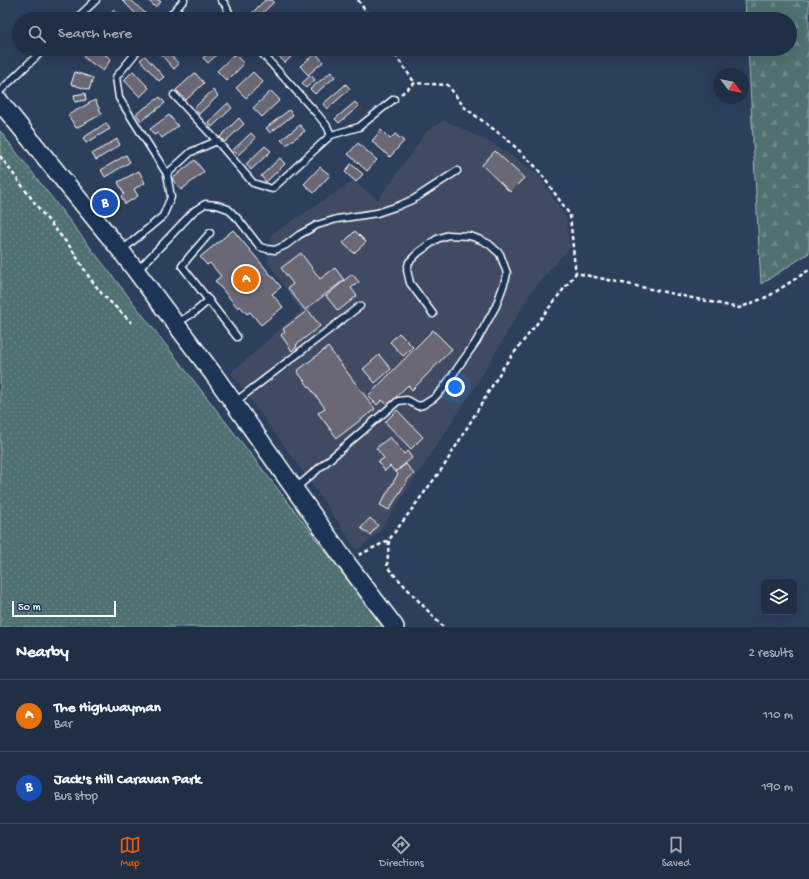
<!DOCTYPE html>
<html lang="en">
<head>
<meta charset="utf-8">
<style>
	body { margin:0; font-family:"Gochi Hand",sans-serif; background:#29374d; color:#f1f3f6 }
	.controls { position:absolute; right:12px; bottom:12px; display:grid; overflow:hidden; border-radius:6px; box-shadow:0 4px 16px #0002 }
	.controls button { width:36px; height:36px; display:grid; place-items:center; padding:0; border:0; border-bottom:1px solid #3e4a5f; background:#212f46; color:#f1f3f6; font:20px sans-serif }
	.compass { position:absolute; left:713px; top:68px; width:36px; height:36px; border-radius:50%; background:#212f46; box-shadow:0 4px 16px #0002; rotate:122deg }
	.scale { position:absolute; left:12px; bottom:10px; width:104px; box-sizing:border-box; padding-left:4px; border:2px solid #fff; border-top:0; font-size:11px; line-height:14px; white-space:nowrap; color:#fff; -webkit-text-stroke:3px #1d3557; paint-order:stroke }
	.you { position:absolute; left:455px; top:387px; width:14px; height:14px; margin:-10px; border:3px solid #fff; border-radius:50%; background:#1a73e8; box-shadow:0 0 0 6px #1a73e833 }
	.badge { display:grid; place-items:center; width:26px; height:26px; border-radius:50%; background:#ea580c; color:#fff; font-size:13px; font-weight:700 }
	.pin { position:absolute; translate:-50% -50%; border:2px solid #fff; box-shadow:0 1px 4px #0006 }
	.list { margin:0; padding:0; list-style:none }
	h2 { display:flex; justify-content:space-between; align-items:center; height:52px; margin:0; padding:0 16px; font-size:17px }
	h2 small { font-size:13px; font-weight:400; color:#a2a9b3 }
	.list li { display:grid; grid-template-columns:26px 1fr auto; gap:12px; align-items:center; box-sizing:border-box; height:72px; padding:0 16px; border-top:1px solid #3e4a5f }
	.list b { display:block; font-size:15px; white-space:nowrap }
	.list p { margin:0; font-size:13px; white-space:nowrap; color:#a2a9b3 }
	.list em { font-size:13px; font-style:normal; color:#a2a9b3 }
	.icon { flex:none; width:22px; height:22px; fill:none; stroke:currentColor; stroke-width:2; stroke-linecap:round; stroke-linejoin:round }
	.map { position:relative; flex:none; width:809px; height:627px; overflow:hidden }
	.search { position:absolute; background:#212f46; box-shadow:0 4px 16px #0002; left:12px; right:12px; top:12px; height:44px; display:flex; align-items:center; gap:10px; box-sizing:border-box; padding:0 14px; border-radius:22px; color:#a2a9b3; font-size:15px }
	.sheet { height:196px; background:#212f46 }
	nav { display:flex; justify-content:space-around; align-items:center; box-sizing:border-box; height:56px; border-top:1px solid #3e4a5f; background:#212f46; font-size:11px; color:#a2a9b3 }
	nav a { display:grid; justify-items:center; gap:2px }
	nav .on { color:#ea580c }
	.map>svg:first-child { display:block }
	.built { fill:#3f4b64 }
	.grass { fill:url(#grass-dots); stroke:#a8b8b8 }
	.forest { fill:url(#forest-firs); stroke:#a8b8b8 }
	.building { fill:#6a6774; stroke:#fff }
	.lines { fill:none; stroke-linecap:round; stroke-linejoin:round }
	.service-casing { stroke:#fff; stroke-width:9 }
	.secondary-casing { stroke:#fff; stroke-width:20 }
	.path { stroke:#fff; stroke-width:2.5; stroke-dasharray:4 3; stroke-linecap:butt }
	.service { stroke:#1d3557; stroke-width:6 }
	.secondary { stroke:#1d3557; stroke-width:17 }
</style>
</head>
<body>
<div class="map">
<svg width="809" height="627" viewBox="0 0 809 627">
	<defs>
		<pattern id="grass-dots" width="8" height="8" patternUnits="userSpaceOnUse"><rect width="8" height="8" fill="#507171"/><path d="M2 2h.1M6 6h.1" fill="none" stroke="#6a8686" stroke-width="1.8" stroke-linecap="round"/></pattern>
		<pattern id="forest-firs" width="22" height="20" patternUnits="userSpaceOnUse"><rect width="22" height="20" fill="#507171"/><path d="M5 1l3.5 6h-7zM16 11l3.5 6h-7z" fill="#6a8686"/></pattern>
	</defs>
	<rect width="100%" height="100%" fill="#2c3f5d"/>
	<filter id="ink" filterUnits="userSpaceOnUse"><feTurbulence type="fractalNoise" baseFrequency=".025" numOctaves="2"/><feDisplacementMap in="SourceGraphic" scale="8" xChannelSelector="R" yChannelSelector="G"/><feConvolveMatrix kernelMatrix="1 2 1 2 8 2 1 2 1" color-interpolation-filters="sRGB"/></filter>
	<g filter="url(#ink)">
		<polygon class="built" points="444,120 495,145 537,173 566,218 570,247 531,292 479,381 378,534 357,550 309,480 231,373 301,311 267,261 272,234 353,181 378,200 427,131"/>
		<polygon class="grass" points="0,131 318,541 383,627 0,627"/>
		<polygon class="forest" points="745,0 809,0 809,253 761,284 748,49 790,49 790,19 746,19"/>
		<g class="building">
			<polygon points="122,0 131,0 148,16 144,19 141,19"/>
			<polygon points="148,0 159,0 161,2 155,7"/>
			<polygon points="265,0 272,0 274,2 256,19 246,19"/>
			<polygon points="114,9 124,19 113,19 109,15"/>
			<polygon points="186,11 193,19 180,19 179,17"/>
			<polygon points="89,49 97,49 111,59 103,71 83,57"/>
			<polygon points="156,49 165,49 179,64 174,69"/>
			<polygon points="181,49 191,49 193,51 188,56"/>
			<polygon points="213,49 223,49 208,63 203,58"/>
			<polygon points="280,49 299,49 285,63 276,53"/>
			<polygon points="316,53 323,62 308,75 300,66"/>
			<polygon points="235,54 244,64 227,81 217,71"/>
			<polygon points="145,56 164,77 159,81 140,60"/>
			<polygon points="133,71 149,88 140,97 124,80"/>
			<polygon points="75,72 93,78 89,90 71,84"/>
			<polygon points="253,72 263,82 246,98 236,88"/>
			<polygon points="331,72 335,77 315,94 310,89"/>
			<polygon points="195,73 204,83 186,100 176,90"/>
			<polygon points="311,75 315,80 306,88 302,83"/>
			<polygon points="346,84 350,89 327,109 323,104"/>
			<polygon points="213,90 218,96 199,114 194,108"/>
			<polygon points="271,91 280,100 262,117 253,108"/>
			<polygon points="85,93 86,100 75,102 74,95"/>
			<polygon points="160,97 165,103 141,121 136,114"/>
			<polygon points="95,100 102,114 76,128 68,115"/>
			<polygon points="355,102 359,106 339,123 335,119"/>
			<polygon points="228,103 232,108 212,127 208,122"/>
			<polygon points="289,110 293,115 270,133 266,128"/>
			<polygon points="169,115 178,126 162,138 158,133 154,135 150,129"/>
			<polygon points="239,118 244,124 225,142 220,137"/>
			<polygon points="106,123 110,129 86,143 83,138"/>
			<polygon points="300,125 305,131 286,145 281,140"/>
			<polygon points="381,130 390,139 395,134 404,141 390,157 372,141"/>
			<polygon points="251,133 256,138 238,155 233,150"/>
			<polygon points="117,139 120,145 96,160 92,154"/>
			<polygon points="358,143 377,160 367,171 348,154"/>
			<polygon points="265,146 271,151 251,170 246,164"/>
			<polygon points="495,151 524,178 510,192 482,165"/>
			<polygon points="126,155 130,162 105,177 101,170"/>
			<polygon points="280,158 285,164 266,182 261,176"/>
			<polygon points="195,160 204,172 181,190 172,179"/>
			<polygon points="351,164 363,174 356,182 345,172"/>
			<polygon points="320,167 330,175 314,193 304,184"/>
			<polygon points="139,171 145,183 134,189 138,196 125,204 121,196 124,194 118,182"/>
			<polygon points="233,230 281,287 272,294 283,307 261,325 250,312 247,314 240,306 238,308 215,281 221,276 210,263 207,265 200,257"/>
			<polygon points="355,231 366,242 354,253 343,243"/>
			<polygon points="301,253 320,279 335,268 344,280 305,310 288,288 293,284 281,268"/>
			<polygon points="352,274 359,282 351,288 357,296 338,311 326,296"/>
			<polygon points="308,310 320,326 296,345 297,347 292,351 281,335 285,332 283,329"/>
			<polygon points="433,330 452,349 412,390 408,385 388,405 382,400 377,405 368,396"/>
			<polygon points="399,333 413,347 403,356 390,342"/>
			<polygon points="328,347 375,409 337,438 318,413 325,408 297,371"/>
			<polygon points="379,355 391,369 375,383 363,369"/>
			<polygon points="397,410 423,437 411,449 385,422"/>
			<polygon points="390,437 404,454 407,451 412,458 395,472 390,466 385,471 378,462 384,458 376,448"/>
			<polygon points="406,464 414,474 408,479 389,510 380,505 398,474 396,472"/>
			<polygon points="370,518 378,525 370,535 361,528"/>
		</g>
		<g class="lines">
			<g class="service-casing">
				<g id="service">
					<polyline points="221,0 225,4 232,19"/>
					<polyline points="76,19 96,0"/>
					<polyline points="167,19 184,0"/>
					<polyline points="139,49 116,77 119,98 167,174 191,152 217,141 174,95"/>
					<polyline points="258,49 318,115 327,126 331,135"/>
					<polyline points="0,91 44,49"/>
					<polyline points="217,141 253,183 272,189 331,135 359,127 394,99"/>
					<polyline points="210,233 189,257 182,266 237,337"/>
					<polyline points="121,251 163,216 171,197 167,174"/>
					<polyline points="138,270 194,211 205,204 217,205 228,209 239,220 260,247 267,249 275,250 286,245 299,235 317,225 337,219 377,213 398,206 414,199 457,171"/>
					<polyline points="177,323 195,312 209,300"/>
					<polyline points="235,402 360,306"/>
					<polyline points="296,488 373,422 398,401 407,400 418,406 423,405 434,398 442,390 476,342 496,306 506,278 507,273 500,254 489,244 481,240 470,236 448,235 437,239 419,252 409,262 407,270 410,283 433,314"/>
				</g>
			</g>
			<g class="secondary-casing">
				<polyline id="secondary" points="0,102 121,251 214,375 346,562 395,627"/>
			</g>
			<g class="path">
				<polyline points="358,0 371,19"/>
				<polyline points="391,49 415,83"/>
				<polyline points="401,94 415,83 448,85 464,107 508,140 537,168 570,215 574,258 576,273"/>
				<polyline points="0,156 43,214 71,248 89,277 102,294 132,323"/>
				<polyline points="389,541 387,567 443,627"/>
				<polyline points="359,555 389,540 444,466 504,366 576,273 739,308 769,296 809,270"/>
			</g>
			<use href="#service" class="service"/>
			<use href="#secondary" class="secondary"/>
		</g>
	</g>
</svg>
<div class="controls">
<button><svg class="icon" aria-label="layers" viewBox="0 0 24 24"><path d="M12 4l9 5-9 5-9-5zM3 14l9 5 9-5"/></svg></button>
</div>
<svg class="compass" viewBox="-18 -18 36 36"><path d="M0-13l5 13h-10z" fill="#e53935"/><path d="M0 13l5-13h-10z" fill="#a2a9b3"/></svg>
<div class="scale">50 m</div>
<div class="you"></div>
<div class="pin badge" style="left:246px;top:279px;background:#e8710a">A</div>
<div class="pin badge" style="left:105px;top:203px;background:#1a4fb4">B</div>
<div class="search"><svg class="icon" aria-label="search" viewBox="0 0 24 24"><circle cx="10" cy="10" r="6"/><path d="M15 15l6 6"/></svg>Search here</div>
</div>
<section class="sheet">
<h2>Nearby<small>2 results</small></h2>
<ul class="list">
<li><span class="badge" style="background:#e8710a">A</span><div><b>The Highwayman</b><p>Bar</p></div><em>110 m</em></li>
<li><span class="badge" style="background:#1a4fb4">B</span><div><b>Jack's Hill Caravan Park</b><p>Bus stop</p></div><em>190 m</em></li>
</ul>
</section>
<nav>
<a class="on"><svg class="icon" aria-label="map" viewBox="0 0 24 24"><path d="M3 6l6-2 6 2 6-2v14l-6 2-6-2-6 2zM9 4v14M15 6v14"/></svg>Map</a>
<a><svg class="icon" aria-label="directions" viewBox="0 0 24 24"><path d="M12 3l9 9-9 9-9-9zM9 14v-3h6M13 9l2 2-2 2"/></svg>Directions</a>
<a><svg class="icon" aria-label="saved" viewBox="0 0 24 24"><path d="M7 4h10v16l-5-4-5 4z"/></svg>Saved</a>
</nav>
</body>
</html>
